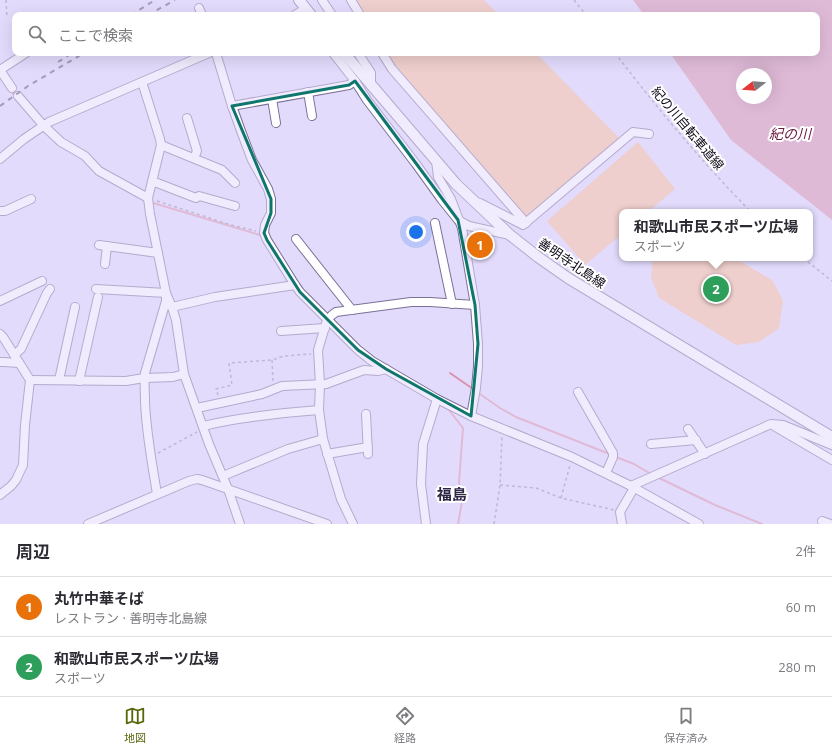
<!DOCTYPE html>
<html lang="ja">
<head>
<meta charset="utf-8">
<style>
	body { margin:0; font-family:"Open Sans","Noto Sans JP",sans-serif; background:#f2f2f3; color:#2b2b33 }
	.compass { position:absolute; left:736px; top:68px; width:36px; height:36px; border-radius:50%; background:#fff; box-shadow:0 4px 16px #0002; rotate:253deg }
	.you { position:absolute; left:416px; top:232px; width:14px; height:14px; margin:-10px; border:3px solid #fff; border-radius:50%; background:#1a73e8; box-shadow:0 0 0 6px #1a73e833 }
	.badge { display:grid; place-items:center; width:26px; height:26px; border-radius:50%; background:#5a660a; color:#fff; font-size:13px; font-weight:700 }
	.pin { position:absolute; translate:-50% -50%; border:2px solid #fff; box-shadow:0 1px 4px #0006 }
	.popup { position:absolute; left:619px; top:209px; width:194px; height:52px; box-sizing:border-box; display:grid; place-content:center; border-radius:8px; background:#fff; filter:drop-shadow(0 1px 3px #0005); font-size:13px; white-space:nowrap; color:#7c7c81 }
	.popup b { font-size:15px; color:#2b2b33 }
	.popup::after { content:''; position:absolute; left:50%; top:100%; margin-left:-8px; border:8px solid transparent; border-top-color:#fff }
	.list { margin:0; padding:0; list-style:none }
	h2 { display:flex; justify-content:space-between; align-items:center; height:52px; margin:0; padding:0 16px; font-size:17px }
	h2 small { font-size:13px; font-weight:400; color:#7c7c81 }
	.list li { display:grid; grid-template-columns:26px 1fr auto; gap:12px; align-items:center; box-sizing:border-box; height:60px; padding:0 16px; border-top:1px solid #e1e1e2 }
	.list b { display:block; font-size:15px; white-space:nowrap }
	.list p { margin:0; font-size:13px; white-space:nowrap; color:#7c7c81 }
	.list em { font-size:13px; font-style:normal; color:#7c7c81 }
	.icon { flex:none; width:22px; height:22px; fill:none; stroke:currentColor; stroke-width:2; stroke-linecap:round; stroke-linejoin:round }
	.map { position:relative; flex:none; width:832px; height:524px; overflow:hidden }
	.search { position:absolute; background:#fff; box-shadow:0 4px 16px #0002; left:12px; right:12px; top:12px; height:44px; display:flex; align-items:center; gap:10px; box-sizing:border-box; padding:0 14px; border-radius:8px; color:#7c7c81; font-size:15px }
	.sheet { height:172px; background:#fff }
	nav { display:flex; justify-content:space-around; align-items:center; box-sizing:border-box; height:56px; border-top:1px solid #e1e1e2; background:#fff; font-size:11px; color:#7c7c81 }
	nav a { display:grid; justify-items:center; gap:2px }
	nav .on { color:#5a660a }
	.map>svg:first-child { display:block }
	.green { fill:#fac096 }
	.water { fill:#da93ac; fill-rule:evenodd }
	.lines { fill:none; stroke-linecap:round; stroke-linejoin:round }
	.stream { stroke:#da93ac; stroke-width:2 }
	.minor-casing { stroke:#7b7096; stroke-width:10 }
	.major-casing { stroke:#7b7096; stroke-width:12 }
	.path { stroke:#948da7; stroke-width:1.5; stroke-dasharray:3 3; stroke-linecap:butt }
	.minor { stroke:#fff; stroke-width:8 }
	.major { stroke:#fff; stroke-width:10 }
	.rail { stroke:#575166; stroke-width:2; stroke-dasharray:5 5; stroke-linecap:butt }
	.marked { fill:none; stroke:#0f766e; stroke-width:3; stroke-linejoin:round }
	.labels { text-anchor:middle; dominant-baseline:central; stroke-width:4; stroke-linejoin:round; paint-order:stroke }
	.street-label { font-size:13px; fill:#0f0a18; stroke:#fff }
	.water-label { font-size:14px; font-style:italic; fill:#6b183e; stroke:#fff }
	.quarter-label { font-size:15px; font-weight:bold; fill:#2f2545; stroke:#fff }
</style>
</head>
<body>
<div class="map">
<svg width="832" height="524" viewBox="0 0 832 524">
	<rect width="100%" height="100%" fill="#e3dbfc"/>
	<g class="green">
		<polygon points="356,0 484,0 499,15 365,15"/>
		<polygon points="388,53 536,53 620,139 526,220 396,66"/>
		<polygon points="638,142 675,189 648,212 622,212 622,234 585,265 547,221"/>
		<polygon points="653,258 735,258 773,281 783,301 779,328 759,342 736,345 659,298 651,277"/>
	</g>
	<path class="water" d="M633,0h199v220l-101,-80 -61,-87h147v-38h-173zM742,74h24v24h-24z"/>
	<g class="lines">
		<g class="stream">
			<polyline points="10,90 16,97"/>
			<polyline points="150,202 260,235 263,239"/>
			<polyline points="450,373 473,389"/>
			<polyline points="477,392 500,408 516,417 612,455"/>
			<polyline points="439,404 449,410 463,428 459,483 463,496 458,524"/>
			<polyline points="616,457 634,464 651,474"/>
			<polyline points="657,477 715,505 762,524"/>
		</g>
		<g class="minor-casing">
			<g id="minor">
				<polyline points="322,0 332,15"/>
				<polyline points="351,0 360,15"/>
				<polyline points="199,8 202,15"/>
				<polyline points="295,15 300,12 305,8"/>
				<polyline points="216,53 232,106 241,131 252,160 268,189 271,199 271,213 265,225 264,233 267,240 295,285 300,292 358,350 372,361 437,399 471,416"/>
				<polyline points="333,53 355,81 367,100 416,164 442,200 458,220 469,226 510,235"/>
				<polyline points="358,53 371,73 371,84"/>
				<polyline points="382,53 392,69 526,223"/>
				<polyline points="0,70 26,53"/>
				<polyline points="0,70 12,88"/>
				<path d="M142,82l18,57 1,6 -13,53 2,16 16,79v8l-21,72c-1,9 0,18 0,28 1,31 7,62 12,93"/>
				<polyline points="308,92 312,116"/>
				<polyline points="18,96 43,125 61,142 85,156 99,171 148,198"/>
				<polyline points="272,99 276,123"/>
				<polyline points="232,106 349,85 355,81"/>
				<polyline points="187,118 197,151 194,158"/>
				<polyline points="161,145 222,170 235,183"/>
				<polyline points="0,159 24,139 49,122 209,53"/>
				<polyline points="436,161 438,177 451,199 462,228 475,305 478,344 478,366 476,388 471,416 572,457 631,486 699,524"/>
				<polyline points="152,181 196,198 199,196 235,206"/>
				<polyline points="480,203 523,225 633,132 649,134"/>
				<polyline points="0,211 5,211 31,199"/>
				<polyline points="435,223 452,304"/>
				<polyline points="296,239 352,310"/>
				<polyline points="99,245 158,253"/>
				<polyline points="105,264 107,246"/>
				<polyline points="96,289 166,293 172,307 176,320 184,374 209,444 228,489 240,524"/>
				<polyline points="0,301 42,281"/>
				<polyline points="172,307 215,297 295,285"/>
				<polyline points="281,331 325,328"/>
				<polyline points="0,334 3,337 30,380 25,425 23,465 16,480 11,486 0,495"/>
				<polyline points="14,355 21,349 47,293 50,289"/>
				<polyline points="0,362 4,362 19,363"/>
				<polyline points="30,380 126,381 144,378 173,377 184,374"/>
				<polyline points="59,380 75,307"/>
				<polyline points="79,381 98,297"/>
				<polyline points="578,392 613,453 613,457 606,473"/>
				<polyline points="197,408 262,394 282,386 326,384 364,370 378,371 386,369"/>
				<polyline points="366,414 368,454"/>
				<path d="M203,426c38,-9 77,-13 116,-16"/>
				<polyline points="774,426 832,460"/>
				<polyline points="688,429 705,454"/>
				<polyline points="651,444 696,440"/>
				<polyline points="327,454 368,447"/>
				<polyline points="223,476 288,449 323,439"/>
				<polyline points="631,486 771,424 783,425 832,445"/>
				<polyline points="822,521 830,524"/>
				<polyline points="88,524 189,481 197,479 202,480 327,524"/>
				<polyline points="353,524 341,499 323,439 319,410 320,384 318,350 327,320 332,315 336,312 411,302 430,302 475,305"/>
				<polyline points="426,524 421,484 423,444 437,399"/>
				<polyline points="622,524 620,512 634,488"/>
			</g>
		</g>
		<g class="major-casing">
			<g id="major">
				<polyline points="299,0 311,15"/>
				<polyline points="344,53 456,184 510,235 538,257 568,278 732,377 832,437"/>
			</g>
		</g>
		<g class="path">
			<polyline points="6,0 7,18"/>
			<polyline points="574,0 586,15"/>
			<path d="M615,53c42,55 87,109 136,159"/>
			<polyline points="157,201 231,225 256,231"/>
			<polyline points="803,258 832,281"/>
			<polyline points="272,360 273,381"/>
			<polyline points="218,395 216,389 232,385 229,363 272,360 284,356 311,354"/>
			<polyline points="158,453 197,432"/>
			<polyline points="500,485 536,488 561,498 614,510"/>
			<polyline points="561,498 570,465"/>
			<polyline points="494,524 500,485 502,436"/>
		</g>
		<use href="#minor" class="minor"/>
		<use href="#major" class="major"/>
		<g class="rail">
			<polyline points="131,15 155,0"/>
			<polyline points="148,15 175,0"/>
			<polyline points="58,62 72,53"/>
			<polyline points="0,106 28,86 84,53"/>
		</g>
	</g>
	<path d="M0 0H832V524H0ZM355,81l103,139 17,85 3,39 -7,72 -85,-47 -28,-19 -58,-58 -33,-52 -3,-7 7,-20v-14l-39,-93 117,-21z" fill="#e3dbfc" fill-opacity=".55" fill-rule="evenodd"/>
	<path class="marked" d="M355,81l103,139 17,85 3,39 -7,72 -85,-47 -28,-19 -58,-58 -33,-52 -3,-7 7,-20v-14l-39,-93 117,-21z"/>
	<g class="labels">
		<g class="street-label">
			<text transform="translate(688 128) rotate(50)">紀の川自転車道線</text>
			<text transform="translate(572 263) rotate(34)">善明寺北島線</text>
		</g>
		<g class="water-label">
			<text x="790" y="133">紀の川</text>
		</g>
		<g class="quarter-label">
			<text x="452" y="494">福島</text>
		</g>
	</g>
</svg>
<svg class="compass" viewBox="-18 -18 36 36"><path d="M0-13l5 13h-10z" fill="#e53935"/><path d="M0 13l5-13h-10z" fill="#7c7c81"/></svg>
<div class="you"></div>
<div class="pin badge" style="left:480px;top:245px;background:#e8710a">1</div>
<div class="pin badge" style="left:716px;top:289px;background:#2e9e5b">2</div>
<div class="popup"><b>和歌山市民スポーツ広場</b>スポーツ</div>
<div class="search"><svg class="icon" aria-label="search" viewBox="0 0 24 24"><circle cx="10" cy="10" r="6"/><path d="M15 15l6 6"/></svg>ここで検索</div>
</div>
<section class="sheet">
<h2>周辺<small>2件</small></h2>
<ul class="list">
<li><span class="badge" style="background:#e8710a">1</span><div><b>丸竹中華そば</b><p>レストラン · 善明寺北島線</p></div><em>60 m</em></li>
<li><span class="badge" style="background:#2e9e5b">2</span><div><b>和歌山市民スポーツ広場</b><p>スポーツ</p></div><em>280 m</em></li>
</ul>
</section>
<nav>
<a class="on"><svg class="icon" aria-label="map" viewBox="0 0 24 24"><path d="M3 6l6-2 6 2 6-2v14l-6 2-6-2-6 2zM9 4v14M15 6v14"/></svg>地図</a>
<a><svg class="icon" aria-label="directions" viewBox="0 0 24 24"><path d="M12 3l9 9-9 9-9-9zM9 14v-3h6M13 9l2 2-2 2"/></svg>経路</a>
<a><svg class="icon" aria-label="saved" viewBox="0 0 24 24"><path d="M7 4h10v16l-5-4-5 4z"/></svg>保存済み</a>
</nav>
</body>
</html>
